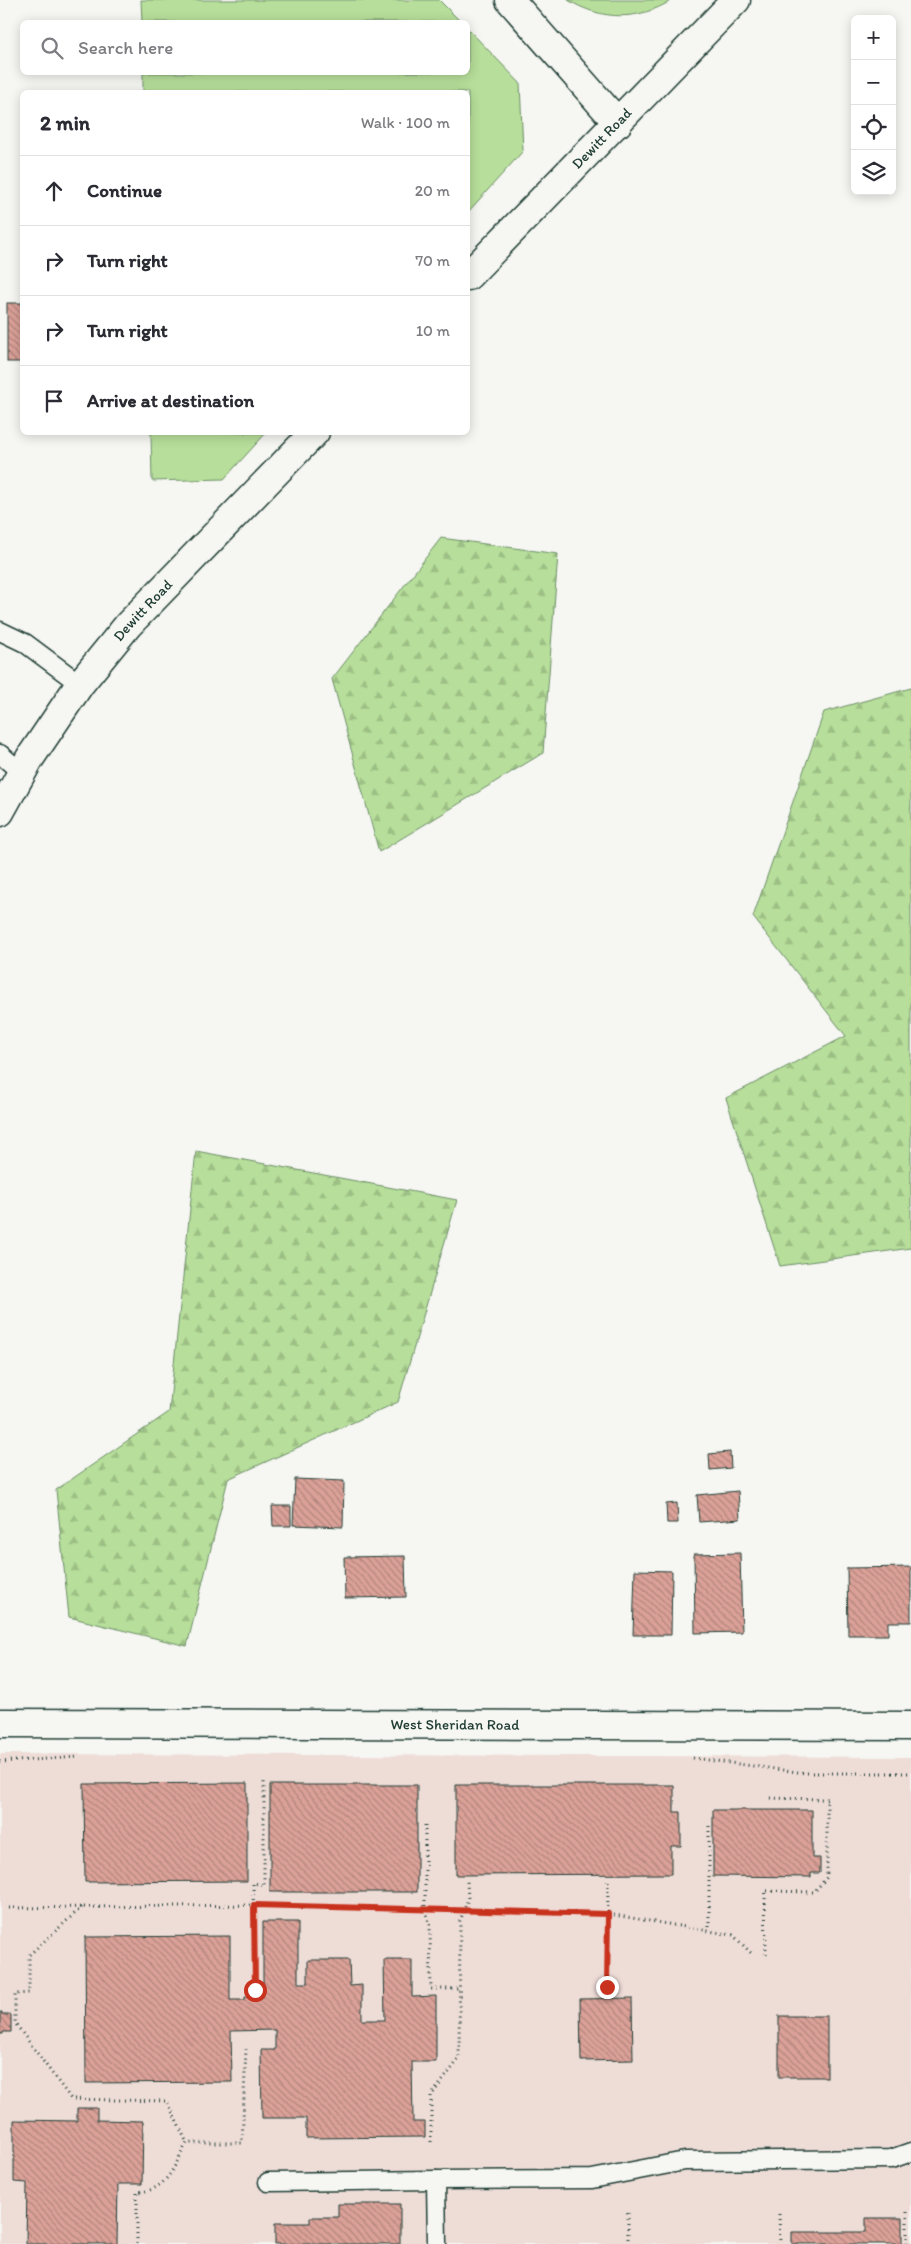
<!DOCTYPE html>
<html lang="en">
<head>
<meta charset="utf-8">
<style>
	body { margin:0; font-family:Itim,sans-serif; background:#f2f2f3; color:#2b2b33 }
	.controls { position:absolute; right:15px; top:15px; display:grid; overflow:hidden; border-radius:8px; box-shadow:0 2px 12px #0003 }
	.controls button { width:45px; height:45px; display:grid; place-items:center; padding:0; border:0; border-bottom:1px solid #e1e1e2; background:#fff; color:#2b2b33; font:25px sans-serif }
	.stop { position:absolute; width:15px; height:15px; margin:-11px; border:4px solid #c8321e; border-radius:50%; background:#fff }
	.stop.end { background:#c8321e; border-color:#fff; box-shadow:0 1px 5px #0008 }
	.list { margin:0; padding:0; list-style:none }
	h2 { display:flex; justify-content:space-between; align-items:center; height:65px; margin:0; padding:0 20px; font-size:21px }
	h2 small { font-size:16px; font-weight:400; color:#7c7c81 }
	.list li { display:grid; grid-template-columns:32px 1fr auto; gap:15px; align-items:center; box-sizing:border-box; height:70px; padding:0 20px; border-top:1px solid #e1e1e2 }
	.list b { display:block; font-size:19px; white-space:nowrap }
	.list em { font-size:16px; font-style:normal; color:#7c7c81 }
	.icon { flex:none; width:28px; height:28px; fill:none; stroke:currentColor; stroke-width:2; stroke-linecap:round; stroke-linejoin:round }
	.map { position:relative; flex:none; width:911px; height:2244px; overflow:hidden }
	.search { position:absolute; background:#fff; box-shadow:0 2px 12px #0003; left:20px; top:20px; width:450px; height:55px; display:flex; align-items:center; gap:12px; box-sizing:border-box; padding:0 18px; border-radius:8px; color:#7c7c81; font-size:19px }
	.panel { position:absolute; background:#fff; box-shadow:0 2px 12px #0003; left:20px; top:90px; width:450px; height:345px; border-radius:8px }
	.map>svg:first-child { display:block }
	.built { fill:#eedcd7 }
	.green { fill:#b7de9a; stroke:#6b8e67 }
	.forest { fill:url(#forest-firs); stroke:#6b8e67 }
	.building { fill:url(#building-back-hatch); stroke:#1f3d34 }
	.lines { fill:none; stroke-linecap:round; stroke-linejoin:round }
	.service-casing { stroke:#1f3d34; stroke-width:21 }
	.minor-casing { stroke:#1f3d34; stroke-width:31 }
	.tertiary-casing { stroke:#1f3d34; stroke-width:31 }
	.path { stroke:#1f3d34; stroke-width:3; stroke-dasharray:1 4; stroke-linecap:butt }
	.service { stroke:#f6f6f2; stroke-width:18 }
	.minor { stroke:#f6f6f2; stroke-width:28 }
	.tertiary { stroke:#f6f6f2; stroke-width:28 }
	.route { stroke:#c8321e; stroke-width:6 }
	.labels { text-anchor:middle; dominant-baseline:central; stroke-width:4; stroke-linejoin:round; paint-order:stroke }
	.street-label { font-size:15px; fill:#1f3d34; stroke:#f6f6f2 }
</style>
</head>
<body>
<div class="map">
<svg width="911" height="2244" viewBox="0 0 911 2244">
	<defs>
		<pattern id="forest-firs" width="22" height="20" patternUnits="userSpaceOnUse" patternTransform="scale(1.25)"><rect width="22" height="20" fill="#b7de9a"/><path d="M5 1l3.5 6h-7zM16 11l3.5 6h-7z" fill="#9dbf85"/></pattern>
		<pattern id="building-back-hatch" width="6" height="6" patternUnits="userSpaceOnUse" patternTransform="scale(1.25)"><rect width="6" height="6" fill="#dba198"/><path d="M-1 5l2 2M0 0l6 6M5-1l2 2" fill="none" stroke="#b1847d"/></pattern>
	</defs>
	<rect width="100%" height="100%" fill="#f6f6f2"/>
	<filter id="ink" filterUnits="userSpaceOnUse"><feTurbulence type="fractalNoise" baseFrequency=".02" numOctaves="2"/><feDisplacementMap in="SourceGraphic" scale="10" xChannelSelector="R" yChannelSelector="G"/><feConvolveMatrix kernelMatrix="1 2 1 2 8 2 1 2 1" color-interpolation-filters="sRGB"/></filter>
	<g filter="url(#ink)">
		<polygon class="built" points="0,1754 911,1757 911,2244 0,2244"/>
		<g class="green">
			<polygon points="141,0 439,0 461,22 142,22"/>
			<path d="M568,0h104c-33,21 -70,21 -104,0z"/>
			<polygon points="468,29 520,83 523,151 468,212 468,92 143,92 143,73 468,72"/>
			<polygon points="151,433 151,432 266,433 224,479 152,481"/>
		</g>
		<g class="forest">
			<polygon points="441,538 558,554 543,753 379,852 332,679"/>
			<polygon points="911,688 911,1248 780,1266 726,1098 846,1036 753,917 824,712"/>
			<polygon points="196,1151 457,1200 398,1402 228,1479 187,1646 69,1617 56,1490 169,1412"/>
		</g>
		<g class="building">
			<rect x="7" y="303" width="15" height="59"/>
			<polygon points="730,1452 731,1468 710,1470 709,1454"/>
			<polygon points="295,1479 344,1481 343,1527 293,1525"/>
			<polygon points="738,1491 740,1519 699,1522 697,1495"/>
			<polygon points="677,1503 678,1523 667,1523 666,1504"/>
			<polygon points="272,1506 291,1506 291,1526 273,1526"/>
			<polygon points="740,1553 742,1632 695,1633 694,1554"/>
			<polygon points="405,1556 406,1597 345,1598 344,1557"/>
			<polygon points="911,1567 911,1622 888,1622 888,1635 848,1635 847,1568"/>
			<polygon points="635,1570 672,1571 671,1635 633,1635"/>
			<polygon points="247,1783 247,1881 85,1882 84,1784"/>
			<rect x="270" y="1785" width="147" height="107"/>
			<polygon points="456,1785 674,1785 674,1812 681,1812 681,1846 671,1846 671,1874 456,1875"/>
			<polygon points="713,1810 812,1810 812,1858 820,1858 820,1873 811,1873 811,1877 713,1876"/>
			<polygon points="263,1922 298,1922 298,1983 308,1983 308,1960 349,1960 350,1986 362,1985 362,2020 385,2020 384,1960 412,1960 412,1997 436,1996 436,2062 412,2062 413,2122 425,2122 425,2137 306,2138 306,2118 262,2118 261,2050 275,2050 275,2030 231,2031 232,2082 86,2083 85,1937 230,1936 230,2000 245,2000 245,1997 263,1997"/>
			<polygon points="632,1998 633,2060 581,2061 580,1999"/>
			<polygon points="0,2012 2,2012 2,2015 11,2015 11,2032 3,2032 3,2034 0,2034"/>
			<rect x="779" y="2016" width="48" height="61"/>
			<polygon points="77,2108 97,2108 97,2120 143,2121 142,2184 118,2184 117,2244 26,2244 27,2183 14,2182 14,2120 77,2121"/>
			<polygon points="338,2204 400,2204 400,2244 275,2244 275,2223 310,2223 310,2217 338,2217"/>
			<polygon points="866,2218 902,2218 902,2244 792,2244 792,2232 866,2232"/>
		</g>
		<g class="lines">
			<g class="service-casing">
				<g id="service">
					<polyline points="0,631 25,643 80,684"/>
					<polyline points="0,754 22,773"/>
					<polyline points="268,2182 436,2180"/>
					<polyline points="437,2244 436,2180 592,2179 685,2161 891,2159 911,2152"/>
				</g>
			</g>
			<g class="minor-casing">
				<polyline id="minor" points="510,0 618,123"/>
			</g>
			<g class="tertiary-casing">
				<g id="tertiary">
					<path id="s1" d="M468,276l268,-276"/>
					<path id="s2" d="M0,812l30,-54 50,-74 48,-59 187,-193"/>
					<path id="s3" d="M0,1723l911,3"/>
				</g>
			</g>
			<g class="path">
				<polyline points="693,1758 805,1773 911,1773"/>
				<polyline points="0,1762 79,1757"/>
				<polyline points="425,1825 425,1910 430,1925 431,1989 460,1989"/>
				<polyline points="709,1826 709,1931"/>
				<polyline points="82,1907 29,1955 29,1993 15,1994 15,2023 71,2099 167,2101 187,2143"/>
				<polyline points="9,1908 253,1905 608,1914 733,1935 752,1954"/>
				<polyline points="766,1954 765,1891 814,1892 827,1877 827,1799 768,1798"/>
				<polyline points="607,1987 608,1881"/>
				<polyline points="255,1990 253,1883 264,1885 264,1782"/>
				<polyline points="431,2142 431,2096 459,2059 460,1921 468,1899 467,1881"/>
				<polyline points="907,2212 907,2244"/>
				<polyline points="628,2213 628,2244"/>
				<polyline points="779,2214 780,2244"/>
				<path d="M137,2244v-52c31,-1 36,-25 50,-49h55l4,-94"/>
			</g>
			<use href="#service" class="service"/>
			<use href="#minor" class="minor"/>
			<use href="#tertiary" class="tertiary"/>
		</g>
	</g>
	<g class="lines" filter="url(#ink)">
		<polyline class="route" points="255,1990 254,1905 608,1914 607,1987"/>
	</g>
	<g class="labels">
		<g class="street-label">
			<text stroke="none"><textPath href="#s1" startOffset="192">Dewitt Road</textPath></text>
			<text stroke="none"><textPath href="#s2" startOffset="248">Dewitt Road</textPath></text>
			<text stroke="none"><textPath href="#s3" startOffset="455">West Sheridan Road</textPath></text>
		</g>
	</g>
</svg>
<div class="controls">
<button>+</button>
<button>−</button>
<button><svg class="icon" aria-label="locate" viewBox="0 0 24 24"><circle cx="12" cy="12" r="6"/><path d="M12 2v4M12 18v4M2 12h4M18 12h4"/></svg></button>
<button><svg class="icon" aria-label="layers" viewBox="0 0 24 24"><path d="M12 4l9 5-9 5-9-5zM3 14l9 5 9-5"/></svg></button>
</div>
<div class="stop" style="left:255px;top:1990px"></div>
<div class="stop end" style="left:607px;top:1987px"></div>
<div class="search"><svg class="icon" aria-label="search" viewBox="0 0 24 24"><circle cx="10" cy="10" r="6"/><path d="M15 15l6 6"/></svg>Search here</div>
<section class="panel">
<h2>2 min<small>Walk · 100 m</small></h2>
<ul class="list">
<li><svg class="icon" aria-label="ahead" viewBox="0 0 24 24"><path d="M12 20V5M6 11l6-6 6 6"/></svg><div><b>Continue</b></div><em>20 m</em></li>
<li><svg class="icon" aria-label="right" viewBox="0 0 24 24"><path d="M7 20v-9h11M14 6l5 5-5 5"/></svg><div><b>Turn right</b></div><em>70 m</em></li>
<li><svg class="icon" aria-label="right" viewBox="0 0 24 24"><path d="M7 20v-9h11M14 6l5 5-5 5"/></svg><div><b>Turn right</b></div><em>10 m</em></li>
<li><svg class="icon" aria-label="arrive" viewBox="0 0 24 24"><path d="M6 21V4h12l-3 4 3 4H6"/></svg><div><b>Arrive at destination</b></div></li>
</ul>
</section>
</div>
</body>
</html>
